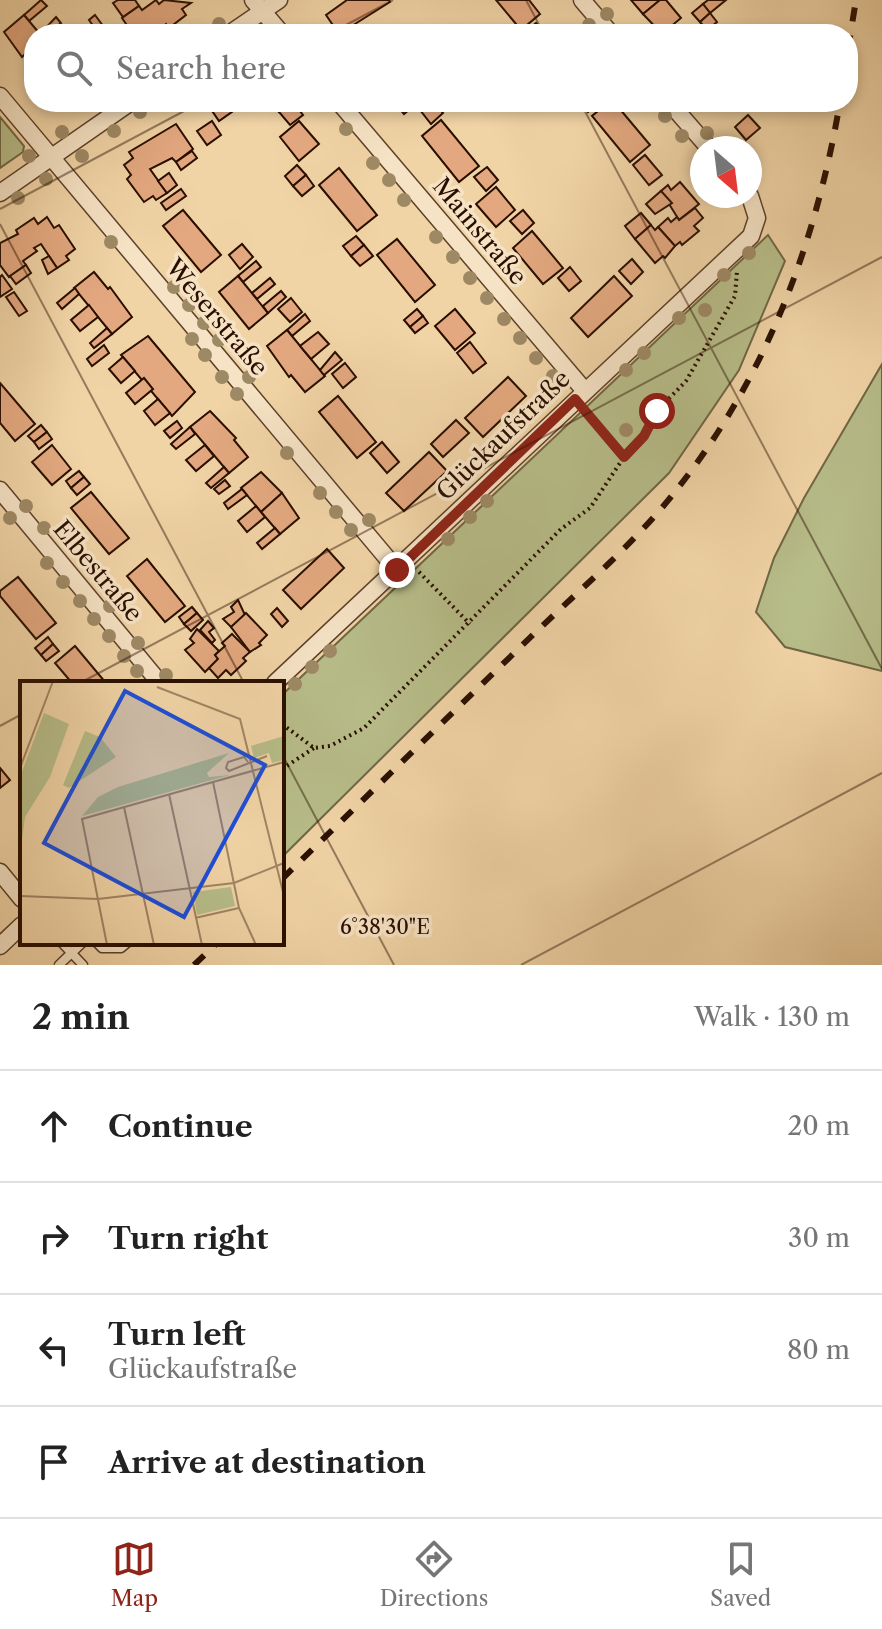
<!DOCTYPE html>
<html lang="en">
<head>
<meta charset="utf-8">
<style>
	body { margin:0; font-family:"Libre Caslon Text",serif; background:#f6f6f6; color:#222 }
	.compass { position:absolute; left:690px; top:136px; width:72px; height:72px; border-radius:50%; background:#fff; box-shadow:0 4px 12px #0003; rotate:152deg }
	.stop { position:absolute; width:24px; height:24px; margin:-18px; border:6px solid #8f2418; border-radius:50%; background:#fff }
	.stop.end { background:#8f2418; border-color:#fff; box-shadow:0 2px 8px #0008 }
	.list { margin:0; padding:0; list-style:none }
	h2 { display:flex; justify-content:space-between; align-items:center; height:104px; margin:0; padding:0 32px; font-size:34px }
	h2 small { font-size:26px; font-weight:400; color:#767676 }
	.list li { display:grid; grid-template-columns:52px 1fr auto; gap:24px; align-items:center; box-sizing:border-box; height:112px; padding:0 32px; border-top:2px solid #e0e0e0 }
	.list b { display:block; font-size:30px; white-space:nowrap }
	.list p { margin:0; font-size:26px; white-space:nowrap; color:#767676 }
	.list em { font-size:26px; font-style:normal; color:#767676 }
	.icon { flex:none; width:44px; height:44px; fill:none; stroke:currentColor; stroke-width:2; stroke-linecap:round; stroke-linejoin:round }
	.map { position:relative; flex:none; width:882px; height:965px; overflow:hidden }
	.search { position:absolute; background:#fff; box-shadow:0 4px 12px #0003; left:24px; right:24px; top:24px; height:88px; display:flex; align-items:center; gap:20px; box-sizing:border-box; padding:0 28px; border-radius:32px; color:#767676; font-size:30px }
	.sheet { height:552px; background:#fff }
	nav { display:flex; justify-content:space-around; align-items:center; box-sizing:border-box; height:112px; border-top:2px solid #e0e0e0; background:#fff; font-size:22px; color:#767676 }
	nav a { display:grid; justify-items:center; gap:4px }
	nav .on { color:#8f2418 }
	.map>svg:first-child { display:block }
	.green { fill:#b7bd89; stroke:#706644; stroke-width:2 }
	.building { fill:#e3a87f; stroke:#290e00; stroke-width:2 }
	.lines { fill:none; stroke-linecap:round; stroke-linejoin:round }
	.service-casing { stroke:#5b402a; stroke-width:11 }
	.minor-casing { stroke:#5b402a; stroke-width:19 }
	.path { stroke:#290e00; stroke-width:4; stroke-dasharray:2 4; stroke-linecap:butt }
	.service { stroke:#f6e3c5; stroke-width:8 }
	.minor { stroke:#f6e3c5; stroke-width:16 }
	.rail { stroke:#290e00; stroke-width:6; stroke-dasharray:14 14; stroke-linecap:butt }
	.tree { fill:#9e8965 }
	.route { stroke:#8f2418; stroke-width:10 }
	.ticks { fill:none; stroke:#290e00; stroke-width:2; stroke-opacity:0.45 }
	.labels { text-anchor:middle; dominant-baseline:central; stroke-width:7; stroke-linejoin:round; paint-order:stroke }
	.street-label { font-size:24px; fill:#290e00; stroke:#f6e3c5 }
	.inset-road { fill:none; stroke:#a18564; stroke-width:2 }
	.view { fill:#1d4ed8; fill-opacity:0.15; stroke:#1d4ed8; stroke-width:4 }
	.inset-edge { fill:none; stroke:#290e00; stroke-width:4 }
	.ticks-label { font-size:20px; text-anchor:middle; fill:#290e00; stroke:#f6e3c5; stroke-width:7; stroke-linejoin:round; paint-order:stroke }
</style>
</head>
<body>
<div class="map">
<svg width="882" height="965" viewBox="0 0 882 965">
	<rect width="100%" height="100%" fill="#f1d4a6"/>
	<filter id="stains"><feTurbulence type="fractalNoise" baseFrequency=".0025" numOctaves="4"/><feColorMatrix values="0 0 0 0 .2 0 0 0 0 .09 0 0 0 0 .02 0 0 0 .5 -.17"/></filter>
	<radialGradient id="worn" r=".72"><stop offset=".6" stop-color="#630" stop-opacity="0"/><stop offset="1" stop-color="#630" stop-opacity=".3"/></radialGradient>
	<g class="green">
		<polygon points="0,117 24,146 23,152 0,168"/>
		<polygon points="768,235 785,261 739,370 669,473 282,857 282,695"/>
		<polygon points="882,364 882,671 785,647 756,612 774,558 804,498"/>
	</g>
	<g class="building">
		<polygon points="41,0 47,6 29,21 24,15"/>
		<polygon points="118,0 135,0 139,6 123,17 113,3"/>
		<polygon points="156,0 159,4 164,0 191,3 182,9 186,15 169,28 166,24 157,34 133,34 122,18 139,6 142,10"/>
		<polygon points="347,0 389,0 390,2 339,34 326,15"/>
		<polygon points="496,0 529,0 540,14 521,30"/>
		<polygon points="631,0 660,0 643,14"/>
		<polygon points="660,0 666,0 681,18 662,34 643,14"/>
		<polygon points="708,0 726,0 710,13 703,4"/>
		<polygon points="703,4 710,13 700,22 692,13"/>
		<polygon points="710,13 717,22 707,30 700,22"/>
		<polygon points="24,15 40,34 34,34 34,46 22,57 4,32"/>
		<polygon points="95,15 109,34 99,34 89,20"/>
		<polygon points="56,17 61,23 47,34 40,34"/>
		<polygon points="536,23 545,34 523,34"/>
		<polygon points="206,102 246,102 219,121"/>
		<polygon points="271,102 291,102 279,112"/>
		<polygon points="293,102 303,115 290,125 279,112"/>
		<polygon points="394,102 418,102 404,114"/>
		<polygon points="430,102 434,102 443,113 431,124 420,110"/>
		<polygon points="580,102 599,102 588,112"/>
		<polygon points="609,102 614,102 650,145 630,162 592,116"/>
		<polygon points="748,115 760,128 746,140 735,127"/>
		<polygon points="441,120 479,166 459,182 422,136"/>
		<polygon points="212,121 221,135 207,145 197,131"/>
		<polygon points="299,121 319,144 299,161 280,137"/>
		<polygon points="176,124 193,149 176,162 172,158 150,169 167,193 156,200 153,196 144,202 127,179 131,175 124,165 133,158 129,152"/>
		<polygon points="192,151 197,158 181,170 176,162"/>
		<polygon points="645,155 662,175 649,185 633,165"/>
		<polygon points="297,165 306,175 293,186 285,176"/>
		<polygon points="487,167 498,180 486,191 474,177"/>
		<polygon points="339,168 377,215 357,231 319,185"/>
		<polygon points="169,173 177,185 167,193 158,181"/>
		<polygon points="306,175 314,186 302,196 293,186"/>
		<polygon points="680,182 699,204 679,220 661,191 668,185 671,190"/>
		<polygon points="496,187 515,210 496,227 476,204"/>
		<polygon points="181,189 186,196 166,210 161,203"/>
		<polygon points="661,191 672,203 655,214 646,204"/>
		<polygon points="695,208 703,218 694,226 699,231 682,245 680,242 675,246 658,227 668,218 671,222 677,217 679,220"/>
		<polygon points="183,210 221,255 201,272 163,226"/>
		<polygon points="523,210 534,223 522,234 510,221"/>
		<polygon points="641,213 651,225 635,239 625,226"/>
		<polygon points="47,217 54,228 59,225 75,249 66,256 69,260 57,268 41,244 34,248 37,251 23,261 26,265 9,277 0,265 0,243 18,234 16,230 34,218 38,224"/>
		<polygon points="651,225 655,230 658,227 675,246 665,258 663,256 655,263 635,239"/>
		<polygon points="532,231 563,268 543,284 513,248"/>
		<polygon points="356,236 364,245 351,256 343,246"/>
		<polygon points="397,239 435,285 415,302 377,255"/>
		<polygon points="242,244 253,257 240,269 229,255"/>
		<polygon points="364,245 373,256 360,266 351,256"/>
		<polygon points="49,256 57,268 48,274 42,260"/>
		<polygon points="632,259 643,272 631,284 619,271"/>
		<polygon points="256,261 261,267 243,282 238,276"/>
		<polygon points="26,265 31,273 16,284 10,276"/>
		<polygon points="570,267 581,281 569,291 558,278"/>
		<polygon points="94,272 108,289 110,287 132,317 112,334 74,288"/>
		<polygon points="2,275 12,289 0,297 0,277"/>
		<polygon points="238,276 268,313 249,329 219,292"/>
		<polygon points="614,276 632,296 588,337 571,318"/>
		<polygon points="270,278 275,284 257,299 252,293"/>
		<polygon points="75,288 79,294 62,309 57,303"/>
		<polygon points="281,291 286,297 268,313 263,306"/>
		<polygon points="14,292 27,311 19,316 6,297"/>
		<polygon points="291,298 302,312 290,322 278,309"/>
		<polygon points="89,305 98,317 80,331 71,320"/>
		<polygon points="417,309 423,316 410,327 404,320"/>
		<polygon points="455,309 475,333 455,350 435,326"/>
		<polygon points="305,314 310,321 292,336 287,330"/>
		<polygon points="423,316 428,323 415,333 410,327"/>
		<polygon points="107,328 112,334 94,348 90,343"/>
		<polygon points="287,330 325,376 305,392 291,375 289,377 267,346"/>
		<polygon points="318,332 329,344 311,359 300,346"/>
		<polygon points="148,336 195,392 172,416 121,355"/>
		<polygon points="470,342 486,363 473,373 457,353"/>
		<polygon points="104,345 109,353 92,366 87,359"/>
		<polygon points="335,352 342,360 324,375 320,370"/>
		<polygon points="123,357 135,371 121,383 109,369"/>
		<polygon points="345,363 356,377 343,388 332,374"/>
		<polygon points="508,377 526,396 483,437 465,418"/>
		<polygon points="144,378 153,389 135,404 126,393"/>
		<polygon points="0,383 35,424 15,441 0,423"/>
		<polygon points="338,396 376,442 357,458 319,412"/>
		<polygon points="158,399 170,413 155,425 144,411"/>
		<polygon points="210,411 236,438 234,440 248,457 229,473 190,427"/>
		<polygon points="456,420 469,433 443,457 431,444"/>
		<polygon points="177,421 182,428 170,438 164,431"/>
		<polygon points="41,425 47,432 34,442 28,436"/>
		<polygon points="190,427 195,434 176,449 171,444"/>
		<polygon points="47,432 52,439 39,449 34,442"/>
		<polygon points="382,442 399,462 387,473 370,453"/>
		<polygon points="52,445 71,469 52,485 32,462"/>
		<polygon points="205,445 214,456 196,471 186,460"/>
		<polygon points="429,452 447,471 404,511 386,493"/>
		<polygon points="224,467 229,473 211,488 206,483"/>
		<polygon points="79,471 84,477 71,488 66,481"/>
		<polygon points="261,472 282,493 261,512 241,488"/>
		<polygon points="84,477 90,484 77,495 71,488"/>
		<polygon points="225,480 230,486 219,494 214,489"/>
		<polygon points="242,489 247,495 228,509 224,503"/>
		<polygon points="91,492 129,538 109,554 71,508"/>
		<polygon points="282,493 299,518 280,534 261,512"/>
		<polygon points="256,506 265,517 247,532 238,521"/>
		<polygon points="275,528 280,534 262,549 257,543"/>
		<polygon points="327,549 344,568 301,609 283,590"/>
		<polygon points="147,559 185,606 165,622 127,576"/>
		<polygon points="18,577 56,623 36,639 0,596 0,591"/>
		<polygon points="238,600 245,615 231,627 223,619 234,612 231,607"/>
		<polygon points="192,607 197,613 184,624 179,617"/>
		<polygon points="277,608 288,621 282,627 271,614"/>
		<polygon points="197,613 203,620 191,631 184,624"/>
		<polygon points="246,613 267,635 259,643 261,645 250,652 231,627"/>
		<polygon points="208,621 214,628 209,632 215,640 212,643 200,630"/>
		<polygon points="197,629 219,651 215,655 218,659 205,672 185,650 194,643 190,639"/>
		<polygon points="232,634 250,652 243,658 246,661 231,675 226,670 218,678 209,668 218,659 215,655 225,646 222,643"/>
		<polygon points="48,637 53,644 41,655 35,648"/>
		<polygon points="53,644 59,651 46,661 41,655"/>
		<polygon points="75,646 106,683 72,683 55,663"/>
		<polygon points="0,768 10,780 0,788"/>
	</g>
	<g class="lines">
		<g class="service-casing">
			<g id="service">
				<polyline points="62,943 83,965"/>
				<polyline points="97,943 102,948 121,948 127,943"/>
				<polyline points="59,965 82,943"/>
			</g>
		</g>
		<g class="minor-casing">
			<g id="minor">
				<polyline points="253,0 282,34"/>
				<polyline points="582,0 611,34"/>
				<polyline points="229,34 279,0"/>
				<polyline points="0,96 397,570"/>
				<polyline points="339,102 585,391"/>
				<polyline points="669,102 709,148"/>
				<polyline points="0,193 131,102"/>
				<polyline points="0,490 160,683"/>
				<polyline points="275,683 751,236 757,218 750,196"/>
				<polyline points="0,872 22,899"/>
				<polyline points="0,946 22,925"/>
			</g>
		</g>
		<g class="path">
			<polyline points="587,413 624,457"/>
			<polyline points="419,572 470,624"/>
			<polyline points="282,724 314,748 330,746 364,728 561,529 590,508 624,457 644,436 657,411 686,381 735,296 737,271"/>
			<polyline points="282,769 314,748"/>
		</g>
		<use href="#service" class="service"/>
		<use href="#minor" class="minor"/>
		<g class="rail">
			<polyline points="848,49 856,0"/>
			<path d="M282,879c85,-83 170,-166 256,-249 47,-45 100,-90 140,-142 89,-113 138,-245 162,-386"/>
			<polyline points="194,965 217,943"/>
		</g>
	</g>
	<g class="tree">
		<circle cx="607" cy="14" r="7"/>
		<circle cx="219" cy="24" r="7"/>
		<circle cx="589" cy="25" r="7"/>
		<circle cx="140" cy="112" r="7"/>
		<circle cx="665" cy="116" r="7"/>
		<circle cx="346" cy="129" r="7"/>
		<circle cx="114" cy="131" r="7"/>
		<circle cx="62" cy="132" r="7"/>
		<circle cx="707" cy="133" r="7"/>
		<circle cx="682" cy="136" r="7"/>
		<circle cx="29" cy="156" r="7"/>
		<circle cx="82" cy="156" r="7"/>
		<circle cx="373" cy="163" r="7"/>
		<circle cx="46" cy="179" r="7"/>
		<circle cx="389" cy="180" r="7"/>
		<circle cx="18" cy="198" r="7"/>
		<circle cx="404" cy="200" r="7"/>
		<circle cx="436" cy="237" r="7"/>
		<circle cx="111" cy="242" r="7"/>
		<circle cx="749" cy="253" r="7"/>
		<circle cx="453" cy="257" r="7"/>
		<circle cx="724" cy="275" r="7"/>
		<circle cx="470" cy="278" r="7"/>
		<circle cx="174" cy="287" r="7"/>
		<circle cx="487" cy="298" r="7"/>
		<circle cx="189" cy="305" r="7"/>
		<circle cx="705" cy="310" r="7"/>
		<circle cx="679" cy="318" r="7"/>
		<circle cx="504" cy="319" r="7"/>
		<circle cx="204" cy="323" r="7"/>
		<circle cx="520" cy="338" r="7"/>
		<circle cx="192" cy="339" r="7"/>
		<circle cx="219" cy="340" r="7"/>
		<circle cx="644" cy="353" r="7"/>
		<circle cx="205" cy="355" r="7"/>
		<circle cx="536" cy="358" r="7"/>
		<circle cx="626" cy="370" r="7"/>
		<circle cx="553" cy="376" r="7"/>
		<circle cx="222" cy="377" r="7"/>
		<circle cx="249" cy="377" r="7"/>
		<circle cx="237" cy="394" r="7"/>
		<circle cx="626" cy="430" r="7"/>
		<circle cx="287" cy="453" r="7"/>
		<circle cx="320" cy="493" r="7"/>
		<circle cx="487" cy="501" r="7"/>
		<circle cx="26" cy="506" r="7"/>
		<circle cx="336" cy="512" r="7"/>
		<circle cx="470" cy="517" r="7"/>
		<circle cx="10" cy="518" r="7"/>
		<circle cx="369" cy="520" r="7"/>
		<circle cx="44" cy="528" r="7"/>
		<circle cx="351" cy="530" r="7"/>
		<circle cx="448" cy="539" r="7"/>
		<circle cx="47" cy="563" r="7"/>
		<circle cx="63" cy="582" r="7"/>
		<circle cx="80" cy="601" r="7"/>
		<circle cx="110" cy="606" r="7"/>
		<circle cx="94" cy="619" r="7"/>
		<circle cx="109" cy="636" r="7"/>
		<circle cx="138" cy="643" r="7"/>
		<circle cx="330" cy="651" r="7"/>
		<circle cx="124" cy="656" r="7"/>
		<circle cx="312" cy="667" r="7"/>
		<circle cx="137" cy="671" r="7"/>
		<circle cx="166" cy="675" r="7"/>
		<circle cx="295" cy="684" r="7"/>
	</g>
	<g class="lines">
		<polyline class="route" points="397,570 575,399 624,457 644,436 657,411"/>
	</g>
	<path class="ticks" d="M526,0l18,34M329,34l64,-34M580,102l302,567M0,209l201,-107M0,224l244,459M80,683l802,-426M0,726l22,-12M282,754l112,211M521,965l361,-192"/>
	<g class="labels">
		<g class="street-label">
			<text transform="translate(480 231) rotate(50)">Mainstraße</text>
			<text transform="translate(217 317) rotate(50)">Weserstraße</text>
			<text transform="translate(503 435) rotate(-44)">Glückaufstraße</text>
			<text transform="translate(98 571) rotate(50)">Elbestraße</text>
		</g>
	</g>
	<g transform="translate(20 681)">
		<rect width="264" height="264" fill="#f1d4a6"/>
		<path d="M24,32l25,11 -19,53 -25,40 -5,38v-78zM65,50l15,6 16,20 -47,31 -6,-3zM264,55v24l-12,3 -3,-10 -15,5 -3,-12zM209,72l-22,20 2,4 21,-2 -148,41 16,-19 20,-10zM211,206l4,19 -38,9 -4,-23z" fill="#b7bd89"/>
		<path class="inset-road" d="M137,6l83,32 44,177M228,81l-4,-5 -16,5 -2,6 3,3 38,-15M0,87l33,-87M193,101l26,126 17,37M149,113l33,151M104,126l30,138M0,215l78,3 136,-16 50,-20M175,237l44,-10M87,264l-25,-126 202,-57"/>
		<path class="view" d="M105,10l140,74 -81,152 -140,-74z"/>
		<rect width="264" height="264" class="inset-edge"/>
	</g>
	<g class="ticks-label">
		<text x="385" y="934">6°38'30"E</text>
	</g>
	<rect width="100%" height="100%" filter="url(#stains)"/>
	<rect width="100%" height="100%" fill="url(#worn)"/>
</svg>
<svg class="compass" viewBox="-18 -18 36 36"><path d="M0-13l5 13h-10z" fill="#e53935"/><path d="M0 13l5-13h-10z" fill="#767676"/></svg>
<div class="stop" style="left:657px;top:411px"></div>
<div class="stop end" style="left:397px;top:570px"></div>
<div class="search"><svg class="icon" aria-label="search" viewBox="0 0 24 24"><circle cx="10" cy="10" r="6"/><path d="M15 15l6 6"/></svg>Search here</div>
</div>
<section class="sheet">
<h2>2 min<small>Walk · 130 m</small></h2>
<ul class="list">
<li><svg class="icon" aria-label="ahead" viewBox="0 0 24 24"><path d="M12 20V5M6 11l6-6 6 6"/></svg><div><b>Continue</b></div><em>20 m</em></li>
<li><svg class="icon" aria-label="right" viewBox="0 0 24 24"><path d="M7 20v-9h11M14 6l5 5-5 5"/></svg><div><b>Turn right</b></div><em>30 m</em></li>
<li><svg class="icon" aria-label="left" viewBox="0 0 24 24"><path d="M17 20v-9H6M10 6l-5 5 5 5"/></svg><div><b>Turn left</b><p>Glückaufstraße</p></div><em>80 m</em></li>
<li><svg class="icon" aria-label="arrive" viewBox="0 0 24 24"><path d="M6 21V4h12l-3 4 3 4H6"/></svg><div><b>Arrive at destination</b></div></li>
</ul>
</section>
<nav>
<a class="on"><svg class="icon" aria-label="map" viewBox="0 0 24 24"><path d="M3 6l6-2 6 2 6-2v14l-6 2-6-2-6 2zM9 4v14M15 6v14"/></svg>Map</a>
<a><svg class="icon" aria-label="directions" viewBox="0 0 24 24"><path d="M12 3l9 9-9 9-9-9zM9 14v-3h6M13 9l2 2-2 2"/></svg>Directions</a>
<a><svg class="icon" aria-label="saved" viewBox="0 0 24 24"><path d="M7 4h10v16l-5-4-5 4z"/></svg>Saved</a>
</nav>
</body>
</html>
